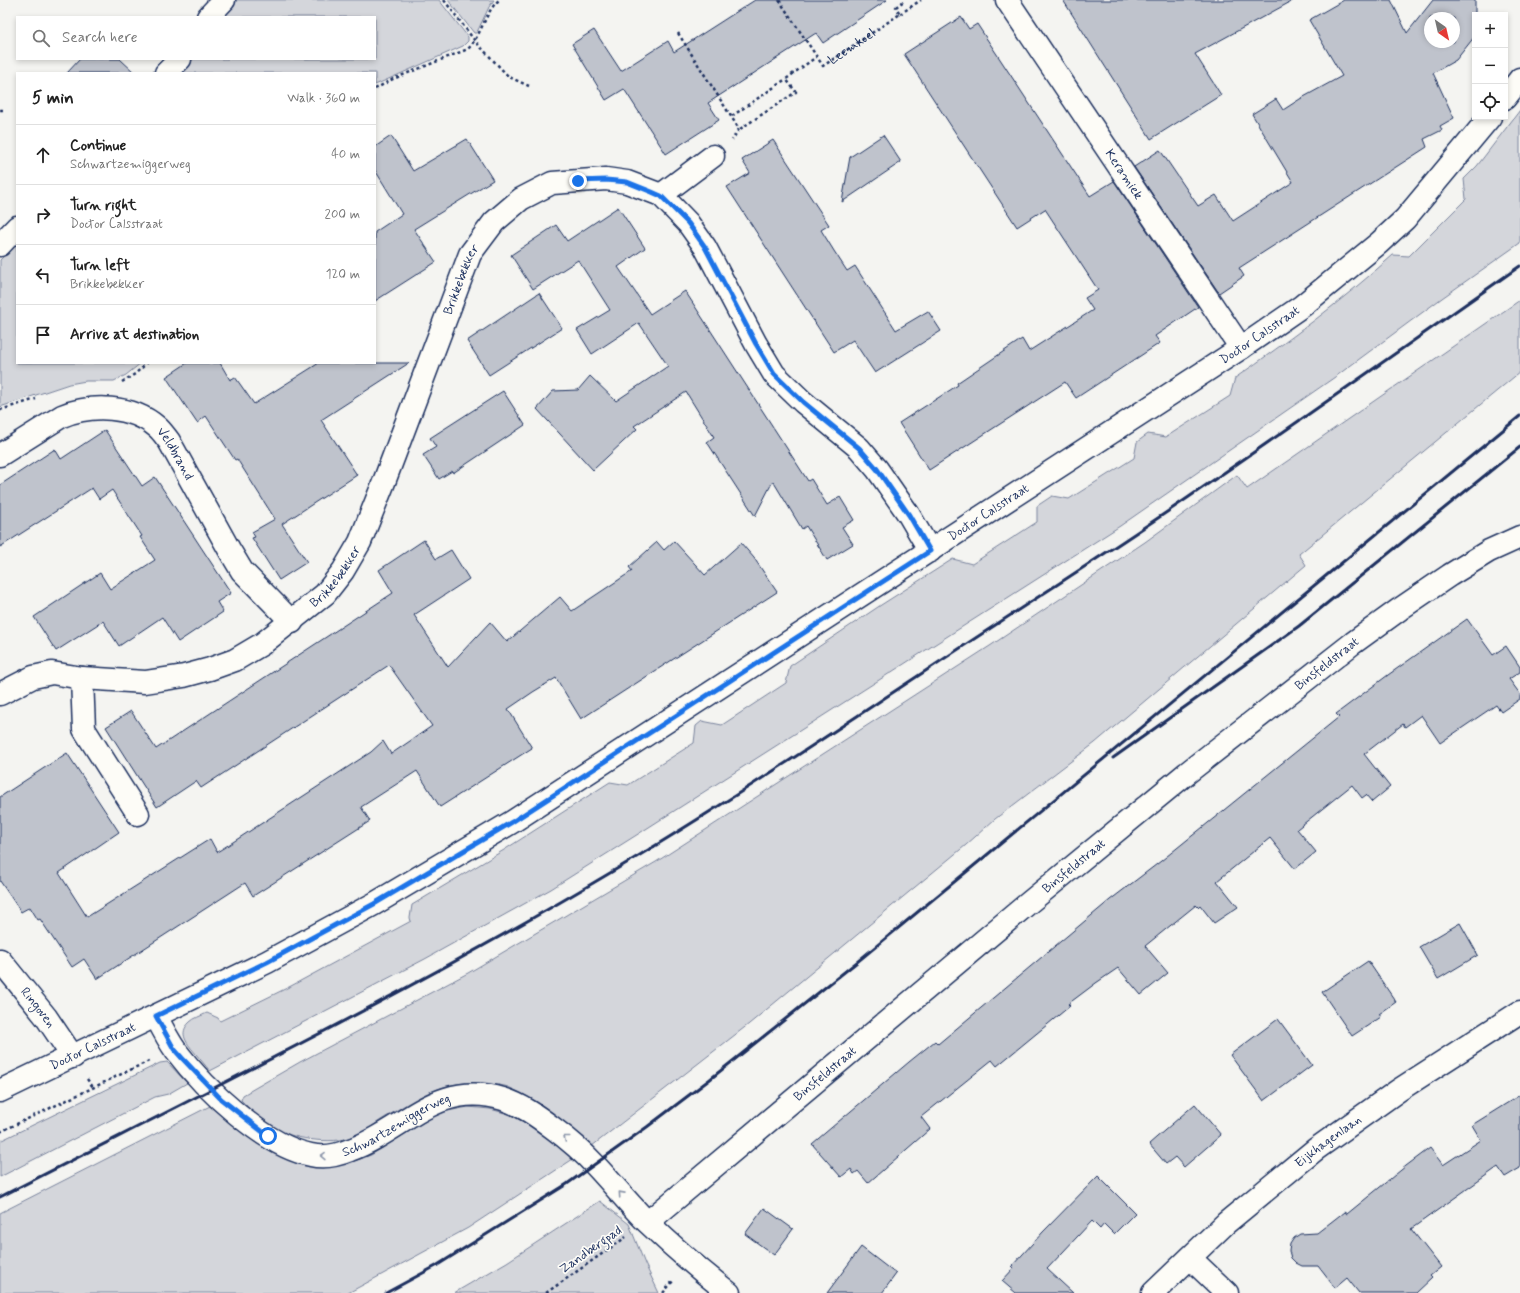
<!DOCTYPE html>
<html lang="en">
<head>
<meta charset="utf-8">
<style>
	body { margin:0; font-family:Mynerve,sans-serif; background:#f6f6f6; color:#222 }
	.controls { position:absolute; right:12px; top:12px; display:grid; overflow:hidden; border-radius:0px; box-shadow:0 2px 6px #0003 }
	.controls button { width:36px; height:36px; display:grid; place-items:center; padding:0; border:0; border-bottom:1px solid #e0e0e0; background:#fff; color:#222; font:20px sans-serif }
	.compass { position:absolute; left:1424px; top:12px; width:36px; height:36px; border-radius:50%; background:#fff; box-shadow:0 2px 6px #0003; rotate:146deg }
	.stop { position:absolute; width:12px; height:12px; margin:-9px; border:3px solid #1a73e8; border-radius:50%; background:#fff }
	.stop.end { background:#1a73e8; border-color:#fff; box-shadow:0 1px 4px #0008 }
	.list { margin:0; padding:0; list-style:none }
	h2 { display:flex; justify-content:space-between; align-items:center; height:52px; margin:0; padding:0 16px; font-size:17px }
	h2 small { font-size:13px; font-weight:400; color:#767676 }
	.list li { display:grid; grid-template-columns:26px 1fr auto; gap:12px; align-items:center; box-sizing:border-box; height:60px; padding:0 16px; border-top:1px solid #e0e0e0 }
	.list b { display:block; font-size:15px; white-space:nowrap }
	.list p { margin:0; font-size:13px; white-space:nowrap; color:#767676 }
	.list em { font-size:13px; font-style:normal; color:#767676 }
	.icon { flex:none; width:22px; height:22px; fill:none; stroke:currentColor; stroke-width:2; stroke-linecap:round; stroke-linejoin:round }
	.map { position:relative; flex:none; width:1520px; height:1293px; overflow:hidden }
	.search { position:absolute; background:#fff; box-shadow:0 2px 6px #0003; left:16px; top:16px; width:360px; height:44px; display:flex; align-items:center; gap:10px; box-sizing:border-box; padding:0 14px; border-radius:0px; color:#767676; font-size:15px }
	.panel { position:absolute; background:#fff; box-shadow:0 2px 6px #0003; left:16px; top:72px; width:360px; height:292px; border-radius:0px }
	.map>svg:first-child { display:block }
	.green { fill:#d4d6db; stroke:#78829c }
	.building { fill:#bfc3cc; stroke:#1b2f5e; fill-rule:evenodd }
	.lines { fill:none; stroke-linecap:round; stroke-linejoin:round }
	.minor-casing { stroke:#1b2f5e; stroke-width:25 }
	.path { stroke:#1b2f5e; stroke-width:2.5; stroke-dasharray:3 3; stroke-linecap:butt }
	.minor { stroke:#fdfcf7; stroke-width:22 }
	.rail { stroke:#1b2f5e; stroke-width:3 }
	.oneway { stroke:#8c96aa }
	.route { stroke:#1a73e8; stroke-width:5 }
	.labels { text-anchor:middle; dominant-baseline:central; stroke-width:3.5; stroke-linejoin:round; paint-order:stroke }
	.street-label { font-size:13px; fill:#1b2f5e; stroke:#fdfcf7 }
</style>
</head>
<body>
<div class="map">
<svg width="1520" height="1293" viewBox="0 0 1520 1293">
	<rect width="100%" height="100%" fill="#f4f4f1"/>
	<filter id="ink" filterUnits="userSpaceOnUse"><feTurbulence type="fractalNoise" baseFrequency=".025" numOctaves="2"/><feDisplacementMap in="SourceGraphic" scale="8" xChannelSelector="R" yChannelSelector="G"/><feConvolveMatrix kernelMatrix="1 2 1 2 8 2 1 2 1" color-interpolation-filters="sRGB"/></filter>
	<g filter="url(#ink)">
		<g class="green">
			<polygon points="237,0 439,0 468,37 468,41 463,46 375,85 375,73 181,73 193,59 375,59 375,17 221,17"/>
			<polygon points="448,0 494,0 489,7 478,30 476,33 474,33"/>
			<path d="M1520,110v133l-78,55 -107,79 -215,149 -485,310 -84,53 -126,70 -215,112c-5,-6 -10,-12 -14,-17 -8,-10 -19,-20 -6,-32 4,-4 11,-6 17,-9l11,5 2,3 71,-35 120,-65 -1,-3 2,-13 92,-55 106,-68 18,3 66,-42 2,-17 6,-5 20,4 64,-42 4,-17 91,-61 72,-46 19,5 65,-42v-16l15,-10 17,3 65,-41 3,-16 11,-8 18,3 64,-41 5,-18c55,-38 108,-78 158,-123l16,1 57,-57 -2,-20 13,-13z"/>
			<polygon points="17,243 17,363 141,363 126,375 114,381 86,381 69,384 0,407 0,260"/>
			<path d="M1520,300v72l-221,182 7,11 -211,178 -100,76 -29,26 -217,179 -157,122c-25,-22 -52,-46 -84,-59 -5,-2 -12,-2 -18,-3 -45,-7 -73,14 -109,36 -8,5 -16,13 -25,16 -25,10 -66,3 -88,-11 -10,-7 -18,-16 -27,-25l2,-5 57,-33 168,-89 188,-111 334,-216 155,-104 92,-67 10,14z"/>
			<polygon points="167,1062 187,1083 168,1094 155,1097 0,1177 0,1141 160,1063"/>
			<polygon points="212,1105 267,1150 294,1161 340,1163 354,1161 371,1155 429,1119 448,1111 468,1107 490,1109 516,1116 539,1130 570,1155 573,1159 468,1228 348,1293 0,1293 0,1213"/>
			<polygon points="600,1201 629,1224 645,1264 659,1293 454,1293 507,1262"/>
		</g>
		<g class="building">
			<polygon points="755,0 887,0 823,43 816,33 708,103 719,120 666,154 624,89 606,100 572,44 594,30 621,71 668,41 674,52"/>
			<polygon points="1063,0 1294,0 1195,54 1221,95 1151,139"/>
			<path d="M1344,0h47l16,33 26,-33h42v36l-19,24 -23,13 21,45 -14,8 2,4 -18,9 3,8 -188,121 5,8 -25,17 -85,-126 26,-17 38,56 18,-11 17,26 60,-39 -41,-68 24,-15 7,11 17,-11 42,-23 -33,-56zM1430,18h24v24h-24z"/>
			<polygon points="961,17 969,29 977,24 1090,196 1114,181 1198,307 1155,336 1160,343 1076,398 1065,382 929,470 899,423 958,385 957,383 1022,339 1029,351 1093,310 1085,298 1098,290 1045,209 1017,227 904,54"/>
			<polygon points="80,59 120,59 135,73 67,73"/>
			<polygon points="883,135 901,162 842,202 850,157"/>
			<polygon points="391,136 413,171 467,139 493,180 414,229 436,262 375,301 375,232 402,214 375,170 375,147"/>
			<polygon points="773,140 829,225 821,230 834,251 847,271 855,266 896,330 928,311 941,331 875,373 853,340 834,352 727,187 750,173 742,160"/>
			<polygon points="618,207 645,248 618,267 650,314 685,291 808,481 811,479 827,505 840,497 854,520 842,527 853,544 827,560 806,526 802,529 773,481 755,516 707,442 714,437 686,392 634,426 637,429 593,470 537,409 553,391 578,390 590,376 616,401 668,366 639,323 592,354 577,330 610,310 578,260 533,289 511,255 556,225 567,241"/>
			<polygon points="539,293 562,328 489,375 467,341"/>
			<polygon points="187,363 220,363 230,380 235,377 254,404 319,363 409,363 321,420 357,475 282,524 307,562 279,580 252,538 255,537 252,532 275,519 237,459 235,460 206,416 197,423 166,377"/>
			<polygon points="503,391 525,425 453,473 452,471 439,479 423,455 436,447 430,438"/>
			<polygon points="105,430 142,486 155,477 231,593 217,602 223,612 178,642 162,617 119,646 103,621 56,651 34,617 100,573 110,589 155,560 140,537 142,536 112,490 99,499 92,488 0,547 0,485 55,449 61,459"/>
			<polygon points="424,540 436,559 451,550 469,579 414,615 448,667 490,622 507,642 560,597 572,611 632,571 629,567 657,542 664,550 674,541 705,575 741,543 754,558 777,592 581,719 556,678 533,692 508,709 532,748 440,807 417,771 361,807 370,821 253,896 245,883 97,979 84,959 72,967 40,919 38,920 30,907 21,912 0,881 0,797 67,753 119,832 59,873 87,917 210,839 217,852 233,842 371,752 383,741 391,754 432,726 389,665 201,788 196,781 157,807 106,727 131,711 156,749 393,593 379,570"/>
			<polygon points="1467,619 1493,655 1506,646 1520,667 1520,672 1509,679 1520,694 1520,699 1501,712 1496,705 1440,743 1421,715 1405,727 1403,724 1364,754 1390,787 1372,802 1366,795 1362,798 1352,785 1297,829 1316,852 1295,869 1270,838 1217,881 1238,907 1214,923 1200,905 1198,907 1196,905 1145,946 1168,973 1141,995 1118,968 1096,983 1068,1004 1070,1006 997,1066 992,1060 921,1117 930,1129 868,1183 858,1171 854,1174 851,1169 841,1177 812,1144 909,1062 935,1041 938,1044 1110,900 1161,861 1339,717 1336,714 1388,675"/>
			<polygon points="1460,923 1478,955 1438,979 1419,947"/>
			<polygon points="1368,961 1396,1002 1379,1014 1381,1017 1352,1036 1322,992"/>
			<polygon points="1278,1019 1312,1065 1264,1101 1230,1055"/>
			<polygon points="1520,1095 1520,1168 1505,1177 1498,1167 1411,1229 1441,1267 1430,1276 1432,1278 1416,1293 1359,1293 1347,1278 1335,1288 1318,1266 1302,1266 1296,1263 1291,1258 1289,1251 1290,1244 1294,1238 1300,1234 1317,1233 1344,1212 1347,1214 1406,1166 1430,1148 1443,1165 1481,1140 1472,1125"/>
			<polygon points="1195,1104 1221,1135 1184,1167 1175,1157 1166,1164 1149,1144"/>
			<polygon points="1098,1176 1135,1213 1114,1234 1104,1224 1100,1229 1092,1221 1047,1269 1073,1293 1016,1293 1002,1281 1014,1268 1012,1266 1043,1232"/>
			<polygon points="764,1208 793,1229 774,1255 745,1234"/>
			<polygon points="861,1247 896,1274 882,1293 827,1293"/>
		</g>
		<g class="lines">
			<g class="minor-casing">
				<g id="minor">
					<path id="s2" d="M1007,0l234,348"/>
					<polyline points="208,17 224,0"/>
					<polyline points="166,73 180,59"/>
					<polyline points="1505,98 1520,79"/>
					<polyline points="661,195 713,156"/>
					<polyline points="0,245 17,227"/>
					<path id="s3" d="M0,455l62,-39c29,-12 70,-11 95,11 4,3 8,9 12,14l61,110 12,20 50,51"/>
					<polyline points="82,678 84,729 138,814"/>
					<path id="s4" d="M0,694l33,-17 19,-4 30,5 63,4 39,-6 26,-7 25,-9 27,-16 63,-50 18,-23 17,-29 24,-60 86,-228 24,-32 27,-23 31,-16 54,-4 21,3 34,13 27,28 17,24 51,97 18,30 29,28 56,46 18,21 32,46 21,36"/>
					<path id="s5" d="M0,960l46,57 27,40"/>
					<path id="s6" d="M156,1016c6,12 12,24 20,35 28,37 88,95 135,104 13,3 27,0 39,-5 55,-20 87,-71 153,-51 19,6 34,17 50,29 15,11 30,24 43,38 17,18 33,38 51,56 26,25 54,49 82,71"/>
					<path id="s7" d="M0,1091l267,-129 107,-58 138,-82 729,-474 61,-42 77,-63 26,-24 85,-102"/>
					<path id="s8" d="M648,1222l377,-316 162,-133 166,-130 47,-34 50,-34 39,-24 31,-14"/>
					<polyline points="1190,1258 1227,1293"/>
					<path id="s9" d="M1153,1293l73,-70 90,-74 83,-59 121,-78"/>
				</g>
			</g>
			<g class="path">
				<polyline points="444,0 475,41 509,77 529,86"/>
				<path id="s1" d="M779,0l44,66 77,-52 -4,-7 9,-7"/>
				<polyline points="900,14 921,0"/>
				<polyline points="678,33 739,129 732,140"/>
				<path d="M375,89l18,-10 75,-30c14,-15 17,-37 31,-49"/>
				<polyline points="0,110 4,110"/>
				<polyline points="732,116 786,79 816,57"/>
				<polyline points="740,129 796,92 786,79"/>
				<polyline points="122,382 135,374 147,363"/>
				<polyline points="0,410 36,399"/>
				<polyline points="87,1079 93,1087"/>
				<polyline points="0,1132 151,1060"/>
				<polyline points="546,1293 626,1237"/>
				<polyline points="663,1293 673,1281"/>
			</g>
			<use href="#minor" class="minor"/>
			<g class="rail">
				<polyline points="1113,758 1299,626 1520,447"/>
				<path d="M0,1197c205,-105 412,-206 610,-324 108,-64 212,-134 317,-203 87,-58 176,-114 262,-173 111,-76 221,-154 331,-231"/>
				<polyline points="386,1293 436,1266 567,1184 647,1127 709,1080 857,962 1520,416"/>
			</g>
		</g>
		<defs><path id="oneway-chevron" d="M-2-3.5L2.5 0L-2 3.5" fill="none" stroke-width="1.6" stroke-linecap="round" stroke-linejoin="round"/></defs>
		<g class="oneway">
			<use href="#oneway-chevron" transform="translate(566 1138) rotate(-141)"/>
			<use href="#oneway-chevron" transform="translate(323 1156) rotate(-179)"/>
			<use href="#oneway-chevron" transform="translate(621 1194) rotate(-132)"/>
		</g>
	</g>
	<g class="lines" filter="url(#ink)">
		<polyline class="route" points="268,1136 221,1099 182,1058 174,1049 156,1016 267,962 374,904 512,822 930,551 909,515 877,469 859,448 803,402 774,374 756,344 705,247 688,223 661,196 652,192 627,182 606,180 578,181"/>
	</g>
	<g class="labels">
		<g class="street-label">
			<text stroke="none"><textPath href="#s1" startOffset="114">Leemkoel</textPath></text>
			<text stroke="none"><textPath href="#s2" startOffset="210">Keramiek</textPath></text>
			<text stroke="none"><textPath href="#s4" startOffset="699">Brikkebekker</textPath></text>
			<text stroke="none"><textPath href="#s7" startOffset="1471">Doctor Calsstraat</textPath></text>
			<text stroke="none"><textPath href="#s3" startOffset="206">Veldbrand</textPath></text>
			<text stroke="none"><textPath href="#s7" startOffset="1147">Doctor Calsstraat</textPath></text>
			<text stroke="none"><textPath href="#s4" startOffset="375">Brikkebekker</textPath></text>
			<text stroke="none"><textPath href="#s8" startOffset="879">Binsfeldstraat</textPath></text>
			<text stroke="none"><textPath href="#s8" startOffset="555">Binsfeldstraat</textPath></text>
			<text stroke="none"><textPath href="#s5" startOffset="61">Ringoven</textPath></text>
			<text stroke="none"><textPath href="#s7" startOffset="103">Doctor Calsstraat</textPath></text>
			<text stroke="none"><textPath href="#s8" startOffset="231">Binsfeldstraat</textPath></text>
			<text stroke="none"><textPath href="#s6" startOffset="306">Schwartzemiggerweg</textPath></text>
			<text stroke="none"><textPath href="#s9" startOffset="232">Eijkhagenlaan</textPath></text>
			<text transform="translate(591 1250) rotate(-35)">Zandbergpad</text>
		</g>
	</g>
</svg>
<div class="controls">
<button>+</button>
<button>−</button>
<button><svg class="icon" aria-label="locate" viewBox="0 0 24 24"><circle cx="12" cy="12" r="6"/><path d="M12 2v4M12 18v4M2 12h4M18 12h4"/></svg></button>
</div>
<svg class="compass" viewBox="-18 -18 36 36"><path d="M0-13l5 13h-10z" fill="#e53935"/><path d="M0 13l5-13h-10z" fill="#767676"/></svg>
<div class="stop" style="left:268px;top:1136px"></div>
<div class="stop end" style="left:578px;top:181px"></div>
<div class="search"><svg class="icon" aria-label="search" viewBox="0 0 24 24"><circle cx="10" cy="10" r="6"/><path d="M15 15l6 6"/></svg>Search here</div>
<section class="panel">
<h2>5 min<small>Walk · 360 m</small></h2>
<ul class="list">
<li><svg class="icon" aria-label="ahead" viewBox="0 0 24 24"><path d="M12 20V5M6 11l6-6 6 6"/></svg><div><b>Continue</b><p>Schwartzemiggerweg</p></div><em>40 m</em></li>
<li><svg class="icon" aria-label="right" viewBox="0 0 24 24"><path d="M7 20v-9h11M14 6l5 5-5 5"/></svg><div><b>Turn right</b><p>Doctor Calsstraat</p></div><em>200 m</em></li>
<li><svg class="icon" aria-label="left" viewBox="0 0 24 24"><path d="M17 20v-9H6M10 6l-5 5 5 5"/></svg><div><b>Turn left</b><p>Brikkebekker</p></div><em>120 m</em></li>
<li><svg class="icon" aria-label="arrive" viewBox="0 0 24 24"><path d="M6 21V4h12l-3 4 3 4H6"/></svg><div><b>Arrive at destination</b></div></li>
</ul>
</section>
</div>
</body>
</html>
